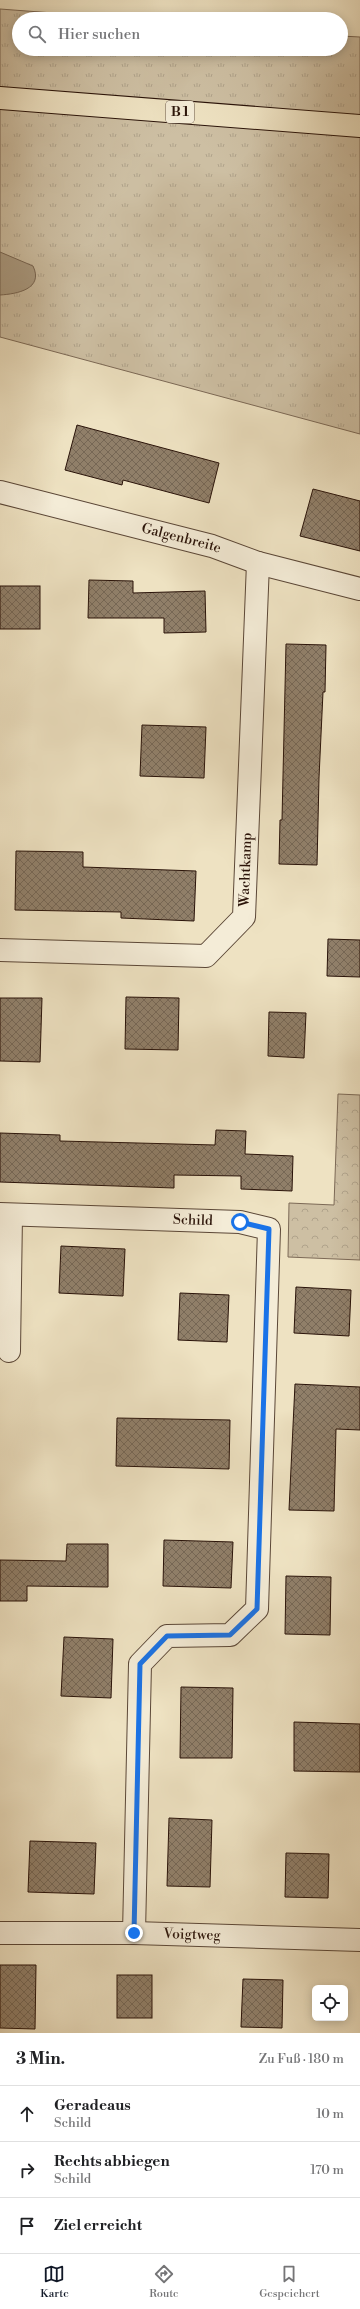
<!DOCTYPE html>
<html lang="de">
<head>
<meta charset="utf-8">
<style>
	body { margin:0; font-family:"Libre Bodoni",serif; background:#f6f6f6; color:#202124 }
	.controls { position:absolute; right:12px; bottom:12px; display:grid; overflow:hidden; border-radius:6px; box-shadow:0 2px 10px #0003 }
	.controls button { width:36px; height:36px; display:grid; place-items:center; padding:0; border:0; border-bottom:1px solid #e0e0e0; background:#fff; color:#202124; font:20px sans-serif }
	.stop { position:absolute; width:12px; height:12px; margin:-9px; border:3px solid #1a73e8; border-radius:50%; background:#fff }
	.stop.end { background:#1a73e8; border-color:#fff; box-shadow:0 1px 4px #0008 }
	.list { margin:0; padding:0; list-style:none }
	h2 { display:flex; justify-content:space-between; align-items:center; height:52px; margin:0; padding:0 16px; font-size:17px }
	h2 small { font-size:13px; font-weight:400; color:#757577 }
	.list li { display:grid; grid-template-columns:26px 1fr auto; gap:12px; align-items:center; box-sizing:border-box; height:56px; padding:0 16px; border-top:1px solid #e0e0e0 }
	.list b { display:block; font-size:15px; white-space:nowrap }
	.list p { margin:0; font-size:13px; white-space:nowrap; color:#757577 }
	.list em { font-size:13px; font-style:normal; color:#757577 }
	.icon { flex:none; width:22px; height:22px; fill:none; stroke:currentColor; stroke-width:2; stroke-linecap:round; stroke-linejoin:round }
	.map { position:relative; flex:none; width:360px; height:2033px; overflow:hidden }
	.search { position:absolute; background:#fff; box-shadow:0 2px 10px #0003; left:12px; right:12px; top:12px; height:44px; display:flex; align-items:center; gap:10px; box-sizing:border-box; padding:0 14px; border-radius:22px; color:#757577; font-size:15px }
	.sheet { height:220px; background:#fff }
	nav { display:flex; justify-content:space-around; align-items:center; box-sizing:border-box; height:56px; border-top:1px solid #e0e0e0; background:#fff; font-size:11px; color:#757577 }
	nav a { display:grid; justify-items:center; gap:2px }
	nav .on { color:#111827 }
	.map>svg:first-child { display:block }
	.grass { fill:url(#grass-tufts); stroke:#7c6956 }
	.park { fill:url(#park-crowns); stroke:#7c6956 }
	.water { fill:#ab9c83; stroke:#776552 }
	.building { fill:url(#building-cross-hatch); stroke:#2a1309 }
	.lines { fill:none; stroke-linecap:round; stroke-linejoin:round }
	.minor-casing { stroke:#5b4737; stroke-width:24 }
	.major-casing { stroke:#2a1309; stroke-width:24 }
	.minor { stroke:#f4ecd7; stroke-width:22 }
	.major { stroke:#eee2c2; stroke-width:22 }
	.route { stroke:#1a73e8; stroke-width:5 }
	.labels { text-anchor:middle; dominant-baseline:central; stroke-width:4; stroke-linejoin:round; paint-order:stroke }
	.shield { fill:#f4ecd7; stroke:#675447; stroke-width:1 }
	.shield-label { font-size:13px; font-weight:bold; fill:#2a1309 }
	.street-label { font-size:14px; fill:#2a1309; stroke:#f4ecd7 }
</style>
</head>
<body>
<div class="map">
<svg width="360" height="2033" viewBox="0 0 360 2033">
	<defs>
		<pattern id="grass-tufts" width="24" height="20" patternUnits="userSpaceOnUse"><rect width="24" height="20" fill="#cdbfa3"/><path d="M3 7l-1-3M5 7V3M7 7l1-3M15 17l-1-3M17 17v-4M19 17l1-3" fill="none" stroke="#b0a38b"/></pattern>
		<pattern id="park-crowns" width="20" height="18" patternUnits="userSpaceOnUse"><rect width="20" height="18" fill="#cdbfa3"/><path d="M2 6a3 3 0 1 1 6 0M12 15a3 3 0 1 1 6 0" fill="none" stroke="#b0a38b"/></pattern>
		<pattern id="building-cross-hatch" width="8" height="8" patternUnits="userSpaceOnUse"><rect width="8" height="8" fill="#907f69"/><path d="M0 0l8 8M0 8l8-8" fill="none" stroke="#766755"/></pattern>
	</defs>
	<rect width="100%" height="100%" fill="#eee2c2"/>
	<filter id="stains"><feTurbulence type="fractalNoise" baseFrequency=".005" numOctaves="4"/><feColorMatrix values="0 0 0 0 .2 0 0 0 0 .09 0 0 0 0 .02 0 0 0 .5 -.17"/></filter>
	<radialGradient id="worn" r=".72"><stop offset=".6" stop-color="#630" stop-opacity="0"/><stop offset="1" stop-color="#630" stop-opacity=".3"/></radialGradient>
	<polygon class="grass" points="0,9 133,19 19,19 19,49 341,49 341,36 360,37 360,434 0,337"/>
	<polygon class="park" points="338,1094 360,1095 360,1260 288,1257 289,1203 334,1205"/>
	<path class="water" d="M0,252l33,14c11,23 -16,28 -33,29z"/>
	<g class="building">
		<polygon points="77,425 219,463 209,503 123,480 122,485 65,470"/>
		<polygon points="313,489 360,501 360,551 300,536"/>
		<polygon points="89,580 133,581 133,593 205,591 206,632 164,633 164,618 88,618"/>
		<rect x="0" y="586" width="40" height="43"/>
		<polygon points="286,644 326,645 325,692 323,692 319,778 317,865 279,864 280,820 282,820"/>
		<polygon points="142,725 206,727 204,778 140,776"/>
		<polygon points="16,851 83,852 83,867 196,871 194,921 121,918 121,912 15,910"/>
		<polygon points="328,939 360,940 360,977 327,976"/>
		<polygon points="126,997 179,998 178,1050 125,1049"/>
		<polygon points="0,998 42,998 40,1062 0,1061"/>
		<polygon points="269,1012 306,1013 304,1058 268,1056"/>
		<polygon points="216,1130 246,1131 245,1154 293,1156 292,1191 241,1189 241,1176 174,1175 174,1188 0,1182 0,1133 60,1135 60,1141 215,1145"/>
		<polygon points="61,1246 125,1249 123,1296 59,1293"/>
		<polygon points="296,1287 351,1290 349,1336 294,1333"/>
		<polygon points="180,1293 229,1295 227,1342 178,1340"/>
		<polygon points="295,1384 360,1387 360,1430 336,1429 334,1511 289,1510"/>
		<polygon points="117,1418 230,1420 229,1469 116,1466"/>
		<polygon points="164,1540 233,1542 231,1588 163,1586"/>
		<polygon points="67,1544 108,1544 108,1587 27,1586 27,1601 0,1601 0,1560 66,1561"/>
		<polygon points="286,1576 331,1577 330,1635 285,1634"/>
		<polygon points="64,1637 113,1639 111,1698 61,1696"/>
		<polygon points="181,1687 233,1688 232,1758 180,1758"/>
		<polygon points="294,1722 360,1724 360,1772 294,1771"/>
		<polygon points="169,1818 212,1820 210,1887 167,1886"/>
		<polygon points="30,1841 96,1843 94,1894 28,1892"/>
		<polygon points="286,1853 329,1854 328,1898 285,1897"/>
		<polygon points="0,1965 36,1965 35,2029 0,2028"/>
		<rect x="117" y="1975" width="35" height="43"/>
		<polygon points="243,1979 283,1980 282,2028 241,2027"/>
	</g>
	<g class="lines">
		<g class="minor-casing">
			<g id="minor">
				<path id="s1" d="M0,492l212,54 46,17 102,26"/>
				<path id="s2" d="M0,950l206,6 38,-39 14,-354"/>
				<path id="s3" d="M0,1214l240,8 29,7 -12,380 -27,26 -63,1 -27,28 -6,269"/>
				<polyline points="9,1351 11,1215"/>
				<path id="s4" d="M0,1933h134l226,7"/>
			</g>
		</g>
		<g class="major-casing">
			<polyline id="major" points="0,98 360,126"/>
		</g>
		<use href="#minor" class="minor"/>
		<use href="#major" class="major"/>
	</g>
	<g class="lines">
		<polyline class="route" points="134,1933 140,1664 167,1636 230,1635 257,1609 269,1229 240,1222"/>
	</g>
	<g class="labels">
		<rect class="shield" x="166" y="101" width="28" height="22" rx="3"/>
		<g class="shield-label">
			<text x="180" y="112">B 1</text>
		</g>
		<g class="street-label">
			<text stroke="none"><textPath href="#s1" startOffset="187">Galgenbreite</textPath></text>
			<text stroke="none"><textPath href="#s2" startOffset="308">Wachtkamp</textPath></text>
			<text stroke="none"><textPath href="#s3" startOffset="193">Schild</textPath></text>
			<text stroke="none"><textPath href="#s4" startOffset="192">Voigtweg</textPath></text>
		</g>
	</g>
	<rect width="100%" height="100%" filter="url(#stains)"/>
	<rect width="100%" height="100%" fill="url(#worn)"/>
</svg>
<div class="controls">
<button><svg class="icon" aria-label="locate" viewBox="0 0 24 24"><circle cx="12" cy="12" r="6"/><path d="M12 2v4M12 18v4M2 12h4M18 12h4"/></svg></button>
</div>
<div class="stop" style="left:240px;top:1222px"></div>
<div class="stop end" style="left:134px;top:1933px"></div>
<div class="search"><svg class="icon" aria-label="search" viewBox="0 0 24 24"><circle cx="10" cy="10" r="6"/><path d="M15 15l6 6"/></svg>Hier suchen</div>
</div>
<section class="sheet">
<h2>3 Min.<small>Zu Fuß · 180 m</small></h2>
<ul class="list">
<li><svg class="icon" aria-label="ahead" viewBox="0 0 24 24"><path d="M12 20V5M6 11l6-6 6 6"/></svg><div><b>Geradeaus</b><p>Schild</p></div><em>10 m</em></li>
<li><svg class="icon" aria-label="right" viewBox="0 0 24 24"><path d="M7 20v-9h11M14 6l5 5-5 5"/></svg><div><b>Rechts abbiegen</b><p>Schild</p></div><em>170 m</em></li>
<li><svg class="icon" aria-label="arrive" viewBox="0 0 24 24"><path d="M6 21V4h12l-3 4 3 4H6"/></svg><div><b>Ziel erreicht</b></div></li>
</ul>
</section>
<nav>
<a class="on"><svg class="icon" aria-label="map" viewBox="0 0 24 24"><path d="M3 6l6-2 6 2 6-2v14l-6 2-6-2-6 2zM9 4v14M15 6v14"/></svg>Karte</a>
<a><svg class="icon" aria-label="directions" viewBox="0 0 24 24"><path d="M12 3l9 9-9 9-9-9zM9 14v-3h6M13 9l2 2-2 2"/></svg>Route</a>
<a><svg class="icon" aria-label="saved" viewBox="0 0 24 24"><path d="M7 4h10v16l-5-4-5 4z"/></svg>Gespeichert</a>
</nav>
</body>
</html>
